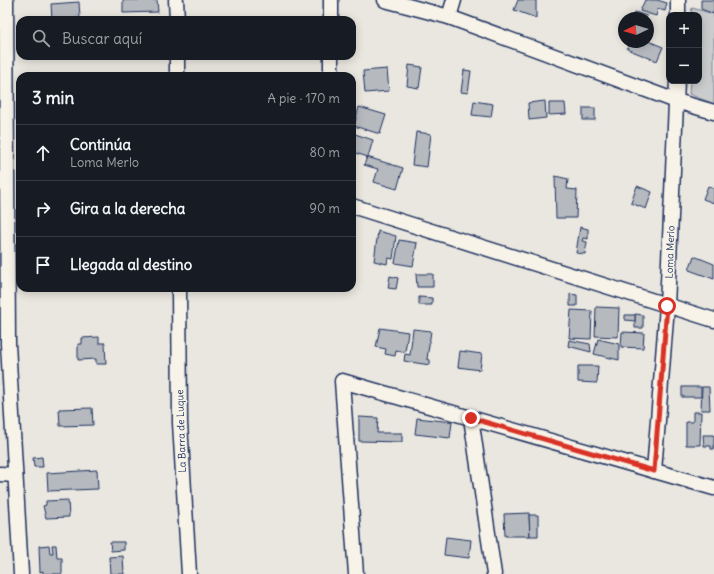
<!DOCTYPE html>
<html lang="es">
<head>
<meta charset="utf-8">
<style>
	body { margin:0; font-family:Delius,sans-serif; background:#242831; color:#f1f3f6 }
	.controls { position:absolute; right:12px; top:12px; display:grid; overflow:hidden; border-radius:8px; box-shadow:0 2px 10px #0003 }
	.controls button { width:36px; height:36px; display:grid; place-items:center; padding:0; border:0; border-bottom:1px solid #363941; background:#171b24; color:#f1f3f6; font:20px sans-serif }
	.compass { position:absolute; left:618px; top:12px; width:36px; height:36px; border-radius:50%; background:#171b24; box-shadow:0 2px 10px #0003; rotate:266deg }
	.stop { position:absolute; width:12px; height:12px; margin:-9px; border:3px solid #d93025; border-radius:50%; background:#fff }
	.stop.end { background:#d93025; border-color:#fff; box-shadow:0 1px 4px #0008 }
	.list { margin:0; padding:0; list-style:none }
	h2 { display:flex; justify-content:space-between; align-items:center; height:52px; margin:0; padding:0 16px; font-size:17px }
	h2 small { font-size:13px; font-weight:400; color:#9ea1a6 }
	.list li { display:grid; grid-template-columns:26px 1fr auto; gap:12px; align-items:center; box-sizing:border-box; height:56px; padding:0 16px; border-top:1px solid #363941 }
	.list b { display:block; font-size:15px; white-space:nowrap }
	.list p { margin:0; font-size:13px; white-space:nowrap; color:#9ea1a6 }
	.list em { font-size:13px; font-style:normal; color:#9ea1a6 }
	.icon { flex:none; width:22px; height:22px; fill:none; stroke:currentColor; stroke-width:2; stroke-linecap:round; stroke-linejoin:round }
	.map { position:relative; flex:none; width:714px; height:574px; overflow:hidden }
	.search { position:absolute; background:#171b24; box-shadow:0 2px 10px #0003; left:16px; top:16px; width:340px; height:44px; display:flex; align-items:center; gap:10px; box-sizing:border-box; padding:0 14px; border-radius:12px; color:#9ea1a6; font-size:15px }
	.panel { position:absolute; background:#171b24; box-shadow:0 2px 10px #0003; left:16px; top:72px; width:340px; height:220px; border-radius:12px }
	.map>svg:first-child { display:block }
	.green { fill:#cbcccd; stroke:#737e96 }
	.building { fill:#b6babf; stroke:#1b2f5e }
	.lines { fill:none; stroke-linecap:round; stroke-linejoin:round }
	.minor-casing { stroke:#1b2f5e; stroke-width:17 }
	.minor { stroke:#f7f3e8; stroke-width:14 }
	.route { stroke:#d93025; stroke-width:5 }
	.labels { text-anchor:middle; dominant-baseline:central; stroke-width:3; stroke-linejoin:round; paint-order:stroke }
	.street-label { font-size:10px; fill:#1b2f5e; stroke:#f7f3e8 }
</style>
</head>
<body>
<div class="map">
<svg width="714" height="574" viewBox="0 0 714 574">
	<rect width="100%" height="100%" fill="#eae7e0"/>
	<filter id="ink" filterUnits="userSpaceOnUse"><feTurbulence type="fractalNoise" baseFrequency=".025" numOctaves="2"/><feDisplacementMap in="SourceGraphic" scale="8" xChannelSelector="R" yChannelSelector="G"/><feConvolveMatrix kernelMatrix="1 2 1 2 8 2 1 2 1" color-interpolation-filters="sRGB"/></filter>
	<g filter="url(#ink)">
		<polygon class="green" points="692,8 714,14 714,104 689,94 690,81 699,81 699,15 691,15"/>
		<g class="building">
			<polygon points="123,0 157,0 158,12 123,13"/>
			<polygon points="518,0 536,0 536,18 514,10"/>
			<polygon points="645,0 657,0 667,3 665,11 658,9 656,16 640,11"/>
			<polygon points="701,0 714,0 714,14 701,9"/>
			<polygon points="79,2 80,18 52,20 51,4"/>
			<polygon points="635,12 647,16 646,18 633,18"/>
			<polygon points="648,41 663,47 657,61 627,49 630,42"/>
			<polygon points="409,65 422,67 419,88 407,86"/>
			<polygon points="387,69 389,91 365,93 363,71"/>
			<polygon points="464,70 471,71 468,93 461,92"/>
			<polygon points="474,101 493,104 491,117 472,115"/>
			<polygon points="545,101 546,118 529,120 528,103"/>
			<polygon points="549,103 565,103 566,114 549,115"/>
			<polygon points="359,107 386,115 380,134 354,126"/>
			<rect x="583" y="108" width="12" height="12"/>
			<polygon points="416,132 431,134 427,167 412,165"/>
			<polygon points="352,133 373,140 368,157 352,152"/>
			<polygon points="367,157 403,168 397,189 374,182 378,169 364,165"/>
			<polygon points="555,176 568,179 567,189 577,190 576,218 556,218"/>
			<polygon points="637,186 652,192 646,209 631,203"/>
			<polygon points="708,186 714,189 714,203 703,199"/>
			<polygon points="580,227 588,229 588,239 583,238 582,241 587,242 585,254 576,253"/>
			<polygon points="378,231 396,236 393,259 388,258 387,264 374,261"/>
			<polygon points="399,240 417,243 413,266 395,263"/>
			<polygon points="694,256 714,264 714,279 689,270"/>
			<polygon points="416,274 433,274 433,287 417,287"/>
			<polygon points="390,276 398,278 396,289 388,288"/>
			<polygon points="570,294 577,295 577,306 570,306"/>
			<polygon points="419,297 432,298 432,305 419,305"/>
			<polygon points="596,307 619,308 618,337 595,336"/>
			<polygon points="571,310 592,311 591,339 569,338"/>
			<polygon points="635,314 643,315 643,328 635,328"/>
			<polygon points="625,315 635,315 635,321 625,320"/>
			<polygon points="380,328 408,332 405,352 396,350 395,356 385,354 386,349 376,347"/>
			<polygon points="413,329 431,331 427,359 430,360 430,365 404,361 405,354 410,355"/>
			<polygon points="622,332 644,333 643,348 621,347"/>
			<polygon points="99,337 99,343 105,343 106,364 96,364 96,359 78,360 78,344 82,344 82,338"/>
			<polygon points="598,339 619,344 619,360 594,354"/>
			<polygon points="569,340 590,344 591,352 568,346"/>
			<polygon points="460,351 482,354 480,370 458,367"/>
			<polygon points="578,366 598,366 597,383 578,382"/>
			<rect x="682" y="387" width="19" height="10"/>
			<polygon points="702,387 709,387 710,410 701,410"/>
			<polygon points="92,408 93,425 60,426 59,409"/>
			<polygon points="693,412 701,412 700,445 686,445 686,422 693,422"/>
			<polygon points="359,417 378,418 377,433 402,433 402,442 359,441"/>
			<polygon points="417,418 452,422 450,438 415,434"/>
			<polygon points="703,435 714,435 714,449 711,449 711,446 704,446"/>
			<polygon points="42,457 43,467 34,467 33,458"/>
			<polygon points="97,470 98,489 48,491 47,473"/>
			<polygon points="68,500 69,517 46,518 43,506 46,505 46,501"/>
			<polygon points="529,513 530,536 505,536 504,514"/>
			<polygon points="529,515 538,515 538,536 530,536"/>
			<polygon points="446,537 471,540 469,558 444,555"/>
			<polygon points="110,542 124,542 124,550 111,551"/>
			<polygon points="49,545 50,553 53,553 52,545 56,545 57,558 62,558 62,574 43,574 43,571 40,572 39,546"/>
			<polygon points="123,556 124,574 110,574 109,557"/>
		</g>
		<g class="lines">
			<g class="minor-casing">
				<g id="minor">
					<polyline points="6,0 8,344 21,574"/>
					<polyline points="176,0 177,20"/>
					<polyline points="331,0 331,20"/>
					<polyline points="385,0 449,17 676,101 714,112"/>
					<polyline points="678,15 678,0"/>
					<polyline points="449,17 454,0"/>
					<polyline points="177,56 177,76"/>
					<polyline points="331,56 331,76"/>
					<polyline points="352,206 714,320"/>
					<polyline points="179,288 180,423 189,574"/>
					<polyline points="471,418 494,574"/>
					<polyline points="654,471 667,306 677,81"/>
					<polyline points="0,474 15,475"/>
					<polyline points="356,574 342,381 714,488"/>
				</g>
			</g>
			<use href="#minor" class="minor"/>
		</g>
	</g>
	<g class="lines" filter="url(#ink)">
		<polyline class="route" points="471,418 654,471 667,306"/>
	</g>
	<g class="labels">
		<g class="street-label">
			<text transform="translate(670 252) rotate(-88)">Loma Merlo</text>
			<text transform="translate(181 431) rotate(-92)">La Barra de Luque</text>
		</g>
	</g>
</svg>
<div class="controls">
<button>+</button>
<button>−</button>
</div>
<svg class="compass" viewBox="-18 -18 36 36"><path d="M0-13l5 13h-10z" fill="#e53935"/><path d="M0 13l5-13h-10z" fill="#9ea1a6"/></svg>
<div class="stop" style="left:667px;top:306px"></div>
<div class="stop end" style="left:471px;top:418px"></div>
<div class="search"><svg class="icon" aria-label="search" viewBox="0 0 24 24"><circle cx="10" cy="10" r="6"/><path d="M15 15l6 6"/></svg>Buscar aquí</div>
<section class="panel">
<h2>3 min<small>A pie · 170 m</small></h2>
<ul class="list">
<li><svg class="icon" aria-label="ahead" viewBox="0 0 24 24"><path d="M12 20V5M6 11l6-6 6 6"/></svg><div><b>Continúa</b><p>Loma Merlo</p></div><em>80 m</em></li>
<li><svg class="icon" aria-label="right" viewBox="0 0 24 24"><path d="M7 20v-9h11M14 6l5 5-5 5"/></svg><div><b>Gira a la derecha</b></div><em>90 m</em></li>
<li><svg class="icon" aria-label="arrive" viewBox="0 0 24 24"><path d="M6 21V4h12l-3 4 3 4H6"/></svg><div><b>Llegada al destino</b></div></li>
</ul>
</section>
</div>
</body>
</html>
